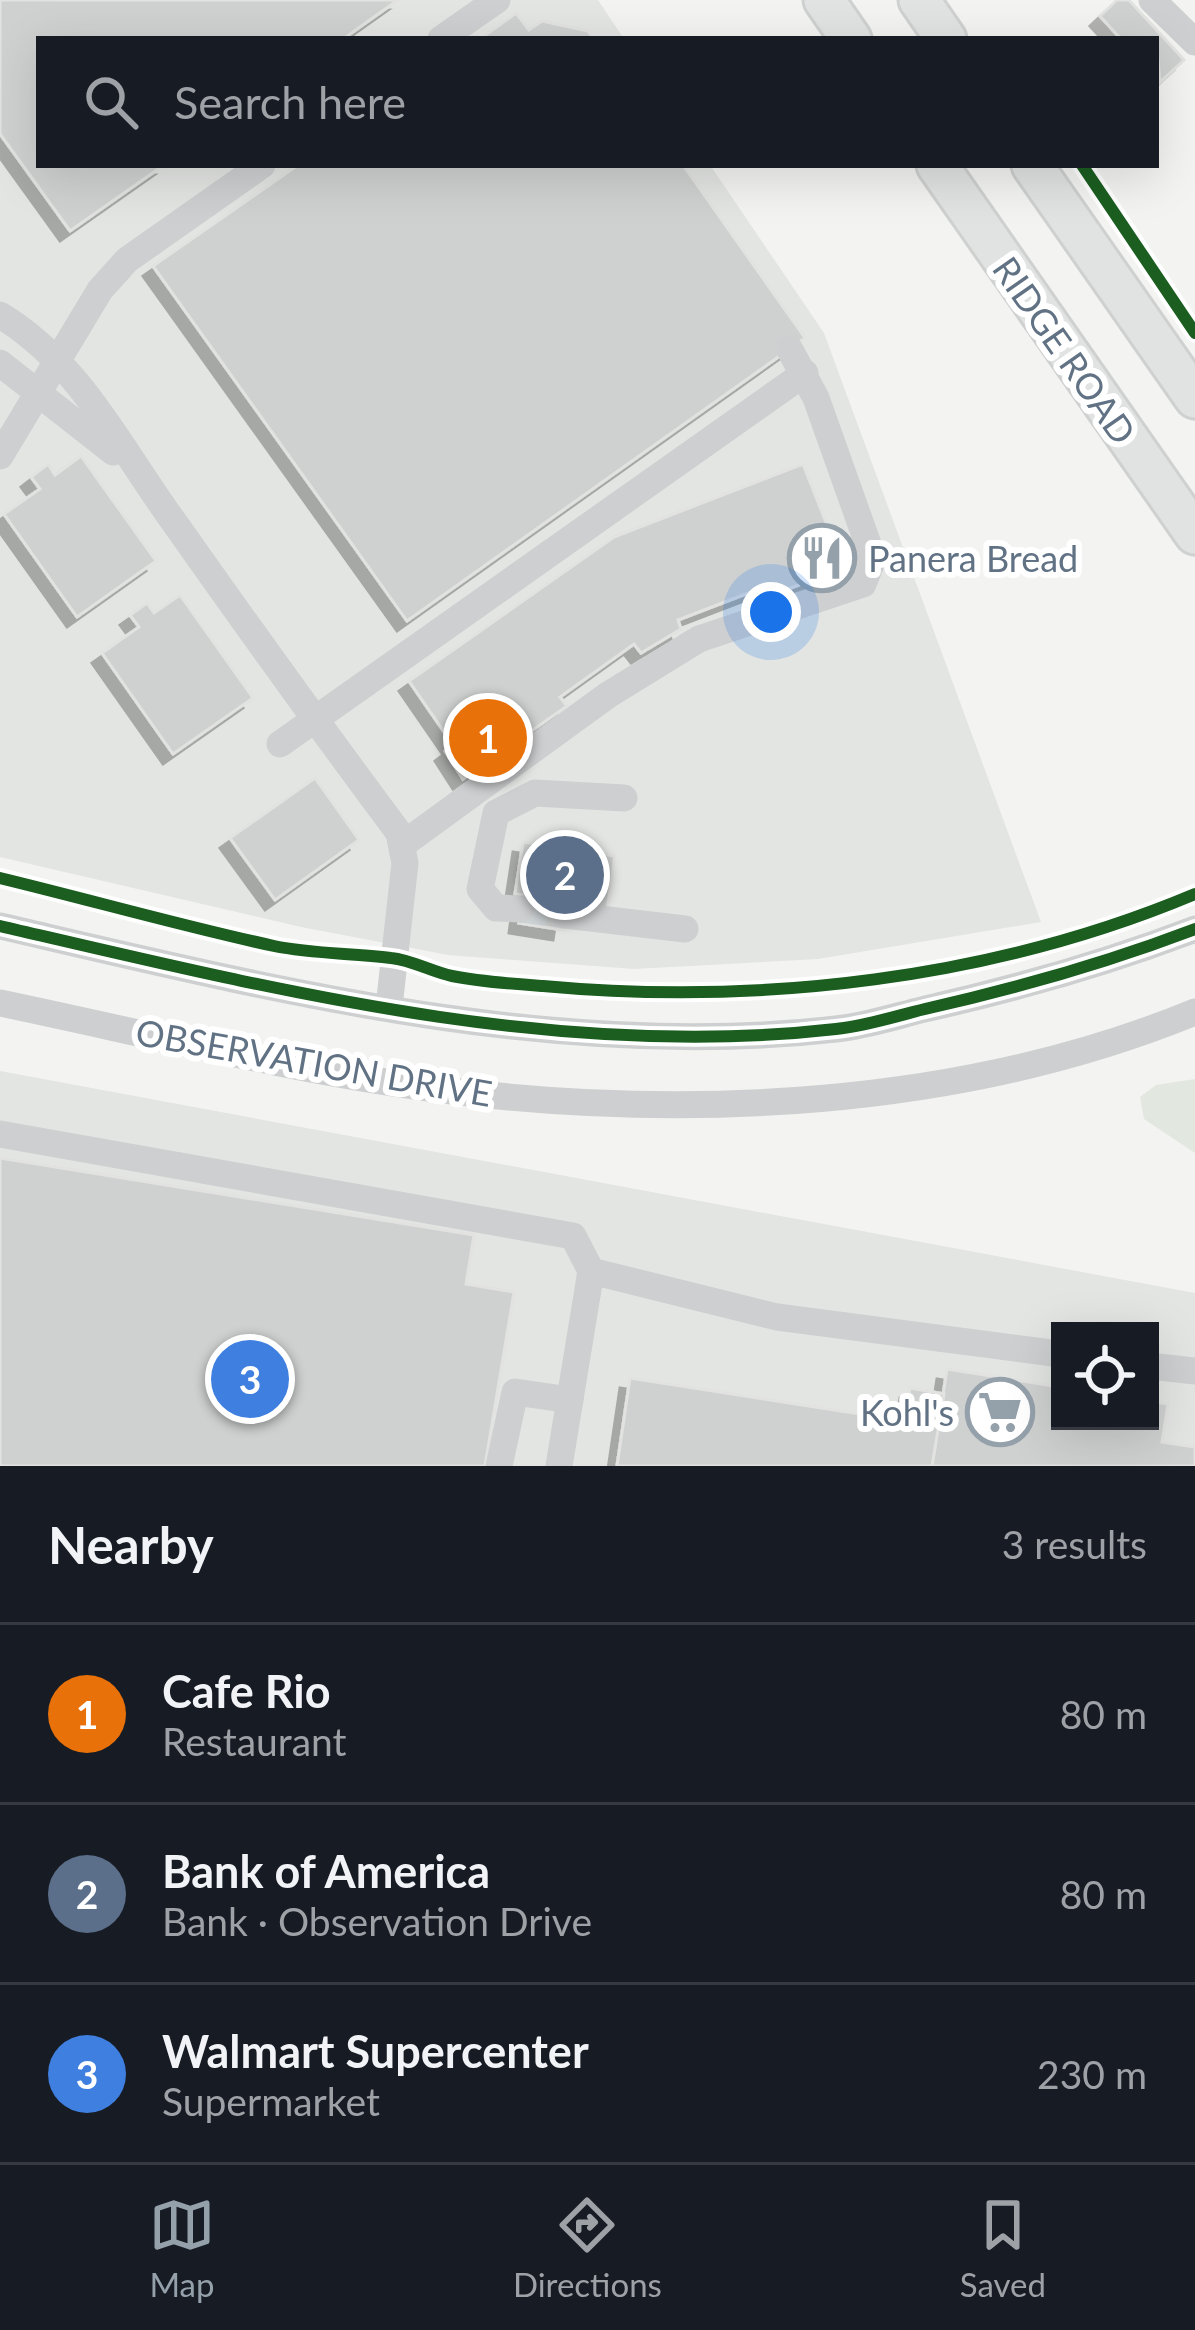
<!DOCTYPE html>
<html lang="en">
<head>
<meta charset="utf-8">
<style>
	body { margin:0; font-family:Lato,sans-serif; background:#242831; color:#f1f3f6 }
	.controls { position:absolute; right:36px; bottom:36px; display:grid; overflow:hidden; border-radius:0px; box-shadow:0 12px 48px #0002 }
	.controls button { width:108px; height:108px; display:grid; place-items:center; padding:0; border:0; border-bottom:3px solid #363941; background:#171b24; color:#f1f3f6; font:60px sans-serif }
	.you { position:absolute; left:771px; top:612px; width:42px; height:42px; margin:-30px; border:9px solid #fff; border-radius:50%; background:#1a73e8; box-shadow:0 0 0 18px #1a73e833 }
	.badge { display:grid; place-items:center; width:78px; height:78px; border-radius:50%; background:#94a0aa; color:#fff; font-size:39px; font-weight:700 }
	.pin { position:absolute; translate:-50% -50%; border:6px solid #fff; box-shadow:0 3px 12px #0006 }
	.list { margin:0; padding:0; list-style:none }
	h2 { display:flex; justify-content:space-between; align-items:center; height:156px; margin:0; padding:0 48px; font-size:51px }
	h2 small { font-size:39px; font-weight:400; color:#9ea1a6 }
	.list li { display:grid; grid-template-columns:78px 1fr auto; gap:36px; align-items:center; box-sizing:border-box; height:180px; padding:0 48px; border-top:3px solid #363941 }
	.list b { display:block; font-size:45px; white-space:nowrap }
	.list p { margin:0; font-size:39px; white-space:nowrap; color:#9ea1a6 }
	.list em { font-size:39px; font-style:normal; color:#9ea1a6 }
	.icon { flex:none; width:66px; height:66px; fill:none; stroke:currentColor; stroke-width:2; stroke-linecap:round; stroke-linejoin:round }
	.map { position:relative; flex:none; width:1195px; height:1466px; overflow:hidden }
	.search { position:absolute; background:#171b24; box-shadow:0 12px 48px #0002; left:36px; right:36px; top:36px; height:132px; display:flex; align-items:center; gap:30px; box-sizing:border-box; padding:0 42px; border-radius:0px; color:#9ea1a6; font-size:45px }
	.sheet { height:696px; background:#171b24 }
	nav { display:flex; justify-content:space-around; align-items:center; box-sizing:border-box; height:168px; border-top:3px solid #363941; background:#171b24; font-size:33px; color:#9ea1a6 }
	nav a { display:grid; justify-items:center; gap:6px }
	nav .on { color:#94a0aa }
	.map>svg:first-child { display:block }
	.built { fill:#e3e5e3; fill-rule:evenodd }
	.green { fill:#e2e7df }
	.building { fill:#cfd1d1; stroke:#e2e2e1; stroke-width:3; filter:url(#shadow) }
	.lines { fill:none; stroke-linecap:round; stroke-linejoin:round }
	.minor-tunnel { stroke:#ced4d6; stroke-width:27; stroke-dasharray:27 14; stroke-linecap:butt }
	.highway-casing { stroke:#cfd0d0; stroke-width:45 }
	.minor { stroke:#cecfd0; stroke-width:27 }
	.highway { stroke:#e1e2e2; stroke-width:39 }
	.cycleway-casing { stroke:#fff; stroke-width:20 }
	.cycleway { stroke:#1b5e20; stroke-width:12 }
	.labels { text-anchor:middle; dominant-baseline:central; stroke-width:12; stroke-linejoin:round; paint-order:stroke }
	.street-label { font-size:36px; fill:#617284; stroke:#fff }
	.poi-label { font-size:36px; fill:#617284; stroke:#fff; text-anchor:start }
</style>
</head>
<body>
<div class="map">
<svg width="1195" height="1466" viewBox="0 0 1195 1466">
	<defs>
		<filter id="shadow"><feDropShadow dx="-10" dy="10" stdDeviation="0" flood-color="#0004"/></filter>
	</defs>
	<rect width="100%" height="100%" fill="#f3f4f1"/>
	<g class="built">
		<polygon points="0,0 598,0 624,39 39,39 39,165 710,165 824,333 1041,922 818,959 634,969 448,955 301,927 0,857"/>
		<path d="M0,1071l1195,222v173h-1195zM1060,1331h90v90h-90z"/>
	</g>
	<polygon class="green" points="1195,1079 1195,1153 1144,1119 1140,1097 1156,1085"/>
	<g class="building">
		<polygon points="0,0 398,0 343,39 39,39 39,165 164,165 70,231 0,134"/>
		<polygon points="1117,0 1129,0 1184,60 1160,82 1156,39 1121,39 1100,16"/>
		<polygon points="516,13 529,30 542,21 588,31 594,39 480,39"/>
		<polygon points="298,165 683,165 805,338 407,621 153,266"/>
		<polygon points="81,456 156,561 77,617 4,514 40,489 31,477 48,464 55,475"/>
		<polygon points="803,464 844,568 767,597 764,587 678,620 681,629 641,653 634,644 560,697 567,706 463,779 445,751 453,745 409,681 614,537"/>
		<polygon points="180,595 253,698 173,754 102,653 139,627 130,615 147,603 154,613"/>
		<polygon points="315,778 359,840 275,900 230,838"/>
		<polygon points="523,842 615,856 607,910 567,904 563,930 519,923 523,895 515,894"/>
		<polygon points="0,1158 474,1235 466,1284 514,1292 485,1466 0,1466"/>
		<polygon points="947,1369 1060,1387 1060,1421 1150,1421 1150,1401 1168,1404 1162,1442 1195,1447 1195,1466 932,1466"/>
		<polygon points="630,1378 905,1421 910,1388 944,1394 932,1466 617,1466"/>
	</g>
	<g class="lines">
		<polyline class="minor-tunnel" points="521,909 565,915"/>
		<g class="highway-casing">
			<g id="highway">
				<polyline points="824,0 851,39"/>
				<polyline points="919,0 946,39"/>
				<polyline points="937,165 1195,534"/>
				<polyline points="1032,165 1195,398"/>
			</g>
		</g>
		<g class="minor">
			<polyline points="1152,0 1195,42"/>
			<polyline points="441,39 497,0"/>
			<path d="M0,315c80,48 120,133 174,207 74,105 149,209 225,311l6,30 -16,144"/>
			<polyline points="0,363 113,452"/>
			<polyline points="0,456 100,290 127,260 262,165"/>
			<polyline points="280,744 805,373"/>
			<polyline points="402,845 608,695 699,639 863,584 871,564 869,547 816,398 790,350"/>
			<polyline points="521,909 496,908 480,889 496,813 535,793 624,798"/>
			<polyline points="565,915 685,929"/>
			<path d="M0,926c272,63 555,135 836,103 30,-3 60,-13 89,-20 93,-21 181,-46 270,-80"/>
			<path d="M0,1003c144,30 289,67 436,86 249,32 525,19 759,-77"/>
			<polyline points="0,1134 573,1236 591,1271 559,1466"/>
			<polyline points="591,1271 777,1317 1060,1354"/>
			<polyline points="1150,1366 1195,1371"/>
			<polyline points="499,1466 515,1392 570,1400"/>
		</g>
		<use href="#highway" class="highway"/>
		<g class="cycleway-casing">
			<g id="cycleway">
				<polyline points="1082,165 1195,333"/>
				<path d="M0,878c91,22 182,48 274,68 39,8 78,7 117,12 21,2 41,14 61,18 30,6 61,8 91,10 217,20 450,-7 652,-92"/>
				<path d="M0,926c272,63 555,135 836,103 30,-3 60,-13 89,-20 93,-21 181,-46 270,-80"/>
			</g>
		</g>
		<use href="#cycleway" class="cycleway"/>
	</g>
	<defs>
		<g id="restaurant-ring" transform="scale(3.45)"><circle r="9.5" fill="#fff" stroke="#94a0aa" stroke-width="1.5"/><path d="M-5-6h1v4h1v-4h1v4h1v-4h1v5L-1.5 .5V6h-2V.5L-5-1ZM5-6V6H3V1.5H1.5Q1.5-4 5-6Z" fill="#94a0aa"/></g>
		<g id="supermarket-ring" transform="scale(3.45)"><circle r="9.5" fill="#fff" stroke="#94a0aa" stroke-width="1.5"/><path d="M-6-5.5h2.5l.6 2H6L4.5 2H-2.5L-4.4-4H-6ZM-1.5 3.2a1.3 1.3 0 1 0 .1 0ZM3 3.2a1.3 1.3 0 1 0 .1 0Z" fill="#94a0aa"/></g>
	</defs>
	<g fill-rule="evenodd">
		<use href="#restaurant-ring" x="822" y="558"/>
		<use href="#supermarket-ring" x="1000" y="1412"/>
	</g>
	<g class="labels">
		<g class="street-label">
			<text transform="translate(1065 350) rotate(55)">RIDGE ROAD</text>
			<text transform="translate(314 1062) rotate(10)">OBSERVATION DRIVE</text>
		</g>
		<g class="poi-label">
			<text x="868" y="558">Panera Bread</text>
			<text x="954" y="1412" text-anchor="end">Kohl's</text>
		</g>
	</g>
</svg>
<div class="controls">
<button><svg class="icon" aria-label="locate" viewBox="0 0 24 24"><circle cx="12" cy="12" r="6"/><path d="M12 2v4M12 18v4M2 12h4M18 12h4"/></svg></button>
</div>
<div class="you"></div>
<div class="pin badge" style="left:488px;top:738px;background:#e8710a">1</div>
<div class="pin badge" style="left:565px;top:875px;background:#5c6f8a">2</div>
<div class="pin badge" style="left:250px;top:1379px;background:#3f7fe0">3</div>
<div class="search"><svg class="icon" aria-label="search" viewBox="0 0 24 24"><circle cx="10" cy="10" r="6"/><path d="M15 15l6 6"/></svg>Search here</div>
</div>
<section class="sheet">
<h2>Nearby<small>3 results</small></h2>
<ul class="list">
<li><span class="badge" style="background:#e8710a">1</span><div><b>Cafe Rio</b><p>Restaurant</p></div><em>80 m</em></li>
<li><span class="badge" style="background:#5c6f8a">2</span><div><b>Bank of America</b><p>Bank · Observation Drive</p></div><em>80 m</em></li>
<li><span class="badge" style="background:#3f7fe0">3</span><div><b>Walmart Supercenter</b><p>Supermarket</p></div><em>230 m</em></li>
</ul>
</section>
<nav>
<a class="on"><svg class="icon" aria-label="map" viewBox="0 0 24 24"><path d="M3 6l6-2 6 2 6-2v14l-6 2-6-2-6 2zM9 4v14M15 6v14"/></svg>Map</a>
<a><svg class="icon" aria-label="directions" viewBox="0 0 24 24"><path d="M12 3l9 9-9 9-9-9zM9 14v-3h6M13 9l2 2-2 2"/></svg>Directions</a>
<a><svg class="icon" aria-label="saved" viewBox="0 0 24 24"><path d="M7 4h10v16l-5-4-5 4z"/></svg>Saved</a>
</nav>
</body>
</html>
